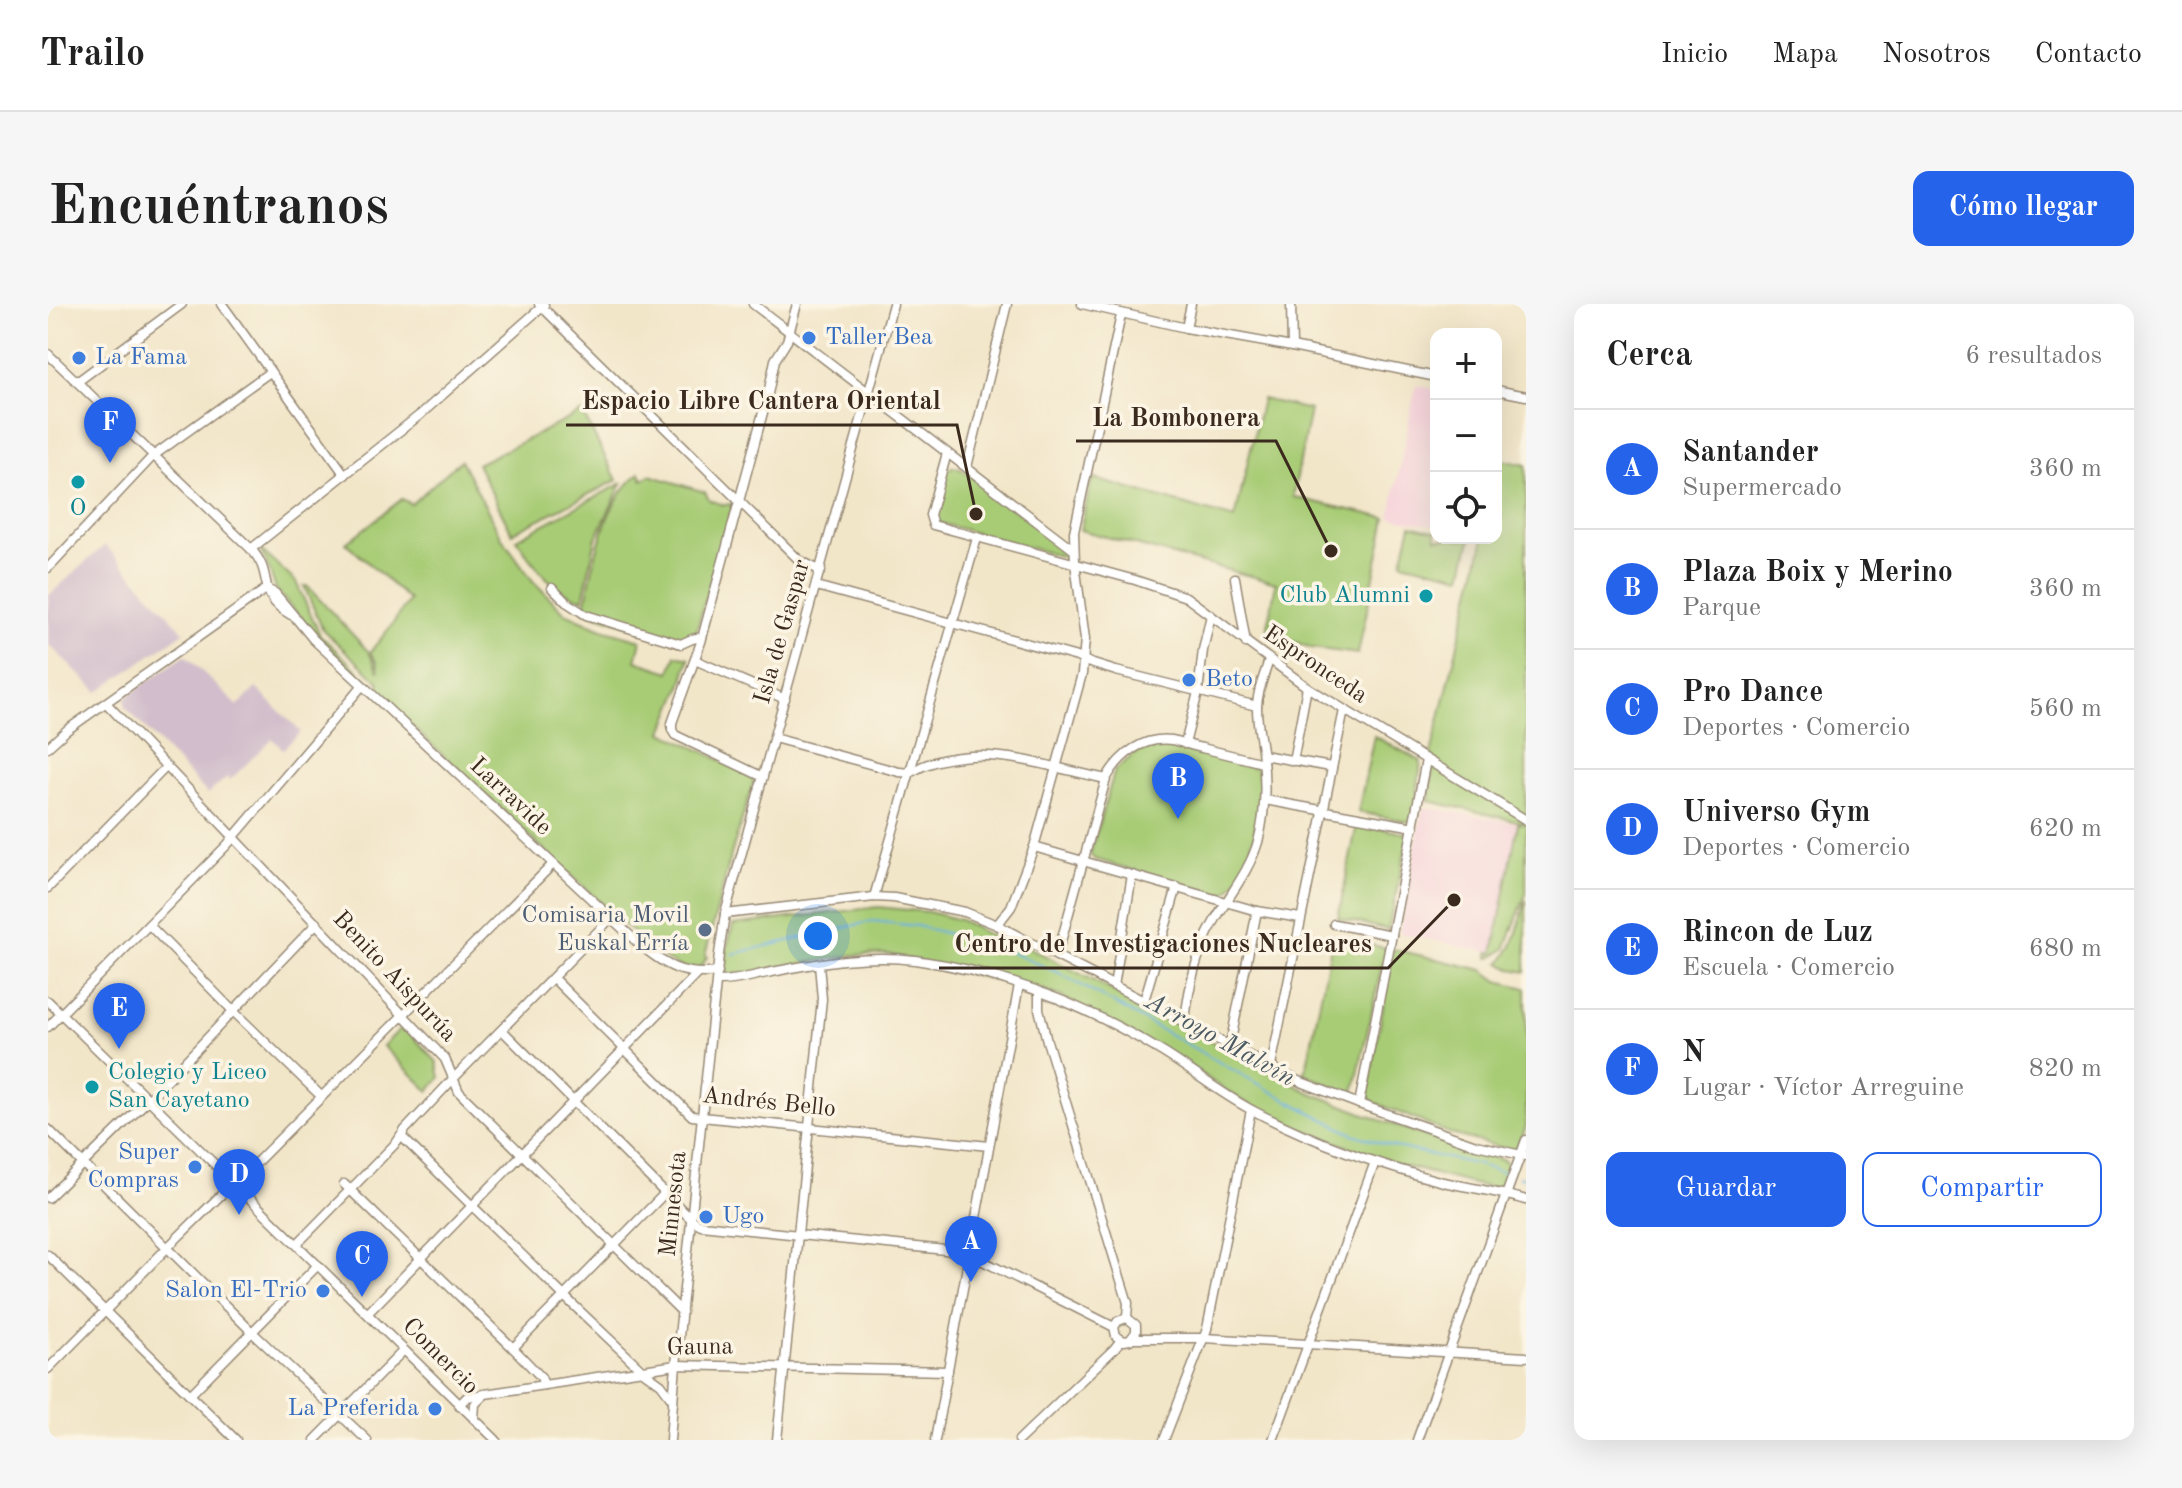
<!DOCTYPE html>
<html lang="es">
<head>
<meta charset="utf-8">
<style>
	body { margin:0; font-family:"Old Standard TT",serif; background:#f6f6f6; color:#222 }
	.controls { position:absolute; right:24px; top:24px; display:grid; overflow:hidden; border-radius:16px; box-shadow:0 8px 32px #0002 }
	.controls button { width:72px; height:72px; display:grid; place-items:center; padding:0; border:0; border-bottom:2px solid #e0e0e0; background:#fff; color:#222; font:40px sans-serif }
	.you { position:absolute; left:770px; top:632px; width:28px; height:28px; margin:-20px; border:6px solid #fff; border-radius:50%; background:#1a73e8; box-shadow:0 0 0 12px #1a73e833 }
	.badge { display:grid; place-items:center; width:52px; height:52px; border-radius:50%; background:#2563eb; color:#fff; font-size:26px; font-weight:700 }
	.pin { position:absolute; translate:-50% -66px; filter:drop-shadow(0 2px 4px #0008) }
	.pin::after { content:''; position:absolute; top:42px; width:28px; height:24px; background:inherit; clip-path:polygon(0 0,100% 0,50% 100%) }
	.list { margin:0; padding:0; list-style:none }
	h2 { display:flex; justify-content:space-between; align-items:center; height:104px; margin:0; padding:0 32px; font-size:34px }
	h2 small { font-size:26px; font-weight:400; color:#767676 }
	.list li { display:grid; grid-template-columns:52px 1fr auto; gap:24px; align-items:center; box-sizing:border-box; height:120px; padding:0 32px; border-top:2px solid #e0e0e0 }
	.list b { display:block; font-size:30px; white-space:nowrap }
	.list p { margin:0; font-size:26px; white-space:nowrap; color:#767676 }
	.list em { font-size:26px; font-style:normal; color:#767676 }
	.actions { display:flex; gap:16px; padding:24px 32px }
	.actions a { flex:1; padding:18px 0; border:2px solid #2563eb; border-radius:16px; text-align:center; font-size:28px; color:#2563eb }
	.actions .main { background:#2563eb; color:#fff }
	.icon { flex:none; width:44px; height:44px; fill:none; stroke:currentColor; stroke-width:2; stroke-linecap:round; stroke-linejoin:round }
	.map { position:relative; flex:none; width:1478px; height:1136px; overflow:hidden; border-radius:16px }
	header { display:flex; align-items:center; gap:48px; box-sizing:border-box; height:112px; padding:0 40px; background:#fff; border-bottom:2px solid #e0e0e0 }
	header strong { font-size:38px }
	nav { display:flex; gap:44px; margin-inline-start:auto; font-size:28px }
	.intro { display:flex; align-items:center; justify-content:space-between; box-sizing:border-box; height:192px; padding:0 48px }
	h1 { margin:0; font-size:56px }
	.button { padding:20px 36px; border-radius:16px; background:#2563eb; color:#fff; font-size:28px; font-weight:700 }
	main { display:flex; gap:48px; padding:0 48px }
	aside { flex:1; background:#fff; border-radius:16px; box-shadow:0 8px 32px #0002 }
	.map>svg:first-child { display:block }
	.built { fill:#f5cfd9 }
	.industrial { fill:#d1bdcb }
	.green { fill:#a8cc76; stroke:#727b4a; stroke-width:2 }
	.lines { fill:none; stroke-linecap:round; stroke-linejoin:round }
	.stream { stroke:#6ab1e1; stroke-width:2 }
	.minor-casing { stroke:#968874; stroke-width:11 }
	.minor { stroke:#fff; stroke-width:8 }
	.shop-dot { fill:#3f7fe0; stroke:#fcf5e5; stroke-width:3 }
	.culture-dot { fill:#0f9aa8; stroke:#fcf5e5; stroke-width:3 }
	.service-dot { fill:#5c6f8a; stroke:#fcf5e5; stroke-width:3 }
	.labels { text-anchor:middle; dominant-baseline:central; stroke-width:7; stroke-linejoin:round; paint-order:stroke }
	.shop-label { font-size:24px; fill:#366cbe; stroke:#fcf5e5; text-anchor:start }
	.culture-label { font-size:24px; fill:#0d838f; stroke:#fcf5e5 }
	.street-label { font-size:24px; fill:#3b2a1e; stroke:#fcf5e5 }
	.service-label { font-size:24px; fill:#4e5e75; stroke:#fcf5e5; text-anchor:end }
	.water-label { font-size:26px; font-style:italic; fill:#4b5962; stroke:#fcf5e5 }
	.leader { fill:none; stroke:#3b2a1e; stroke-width:3 }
	.callout-dot { fill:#3b2a1e; stroke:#fcf5e5; stroke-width:3 }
	.callout-label { font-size:26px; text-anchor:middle; font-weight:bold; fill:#3b2a1e; stroke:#fcf5e5; stroke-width:7; stroke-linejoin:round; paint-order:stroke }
</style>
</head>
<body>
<header>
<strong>Trailo</strong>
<nav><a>Inicio</a><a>Mapa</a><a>Nosotros</a><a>Contacto</a></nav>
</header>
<div class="intro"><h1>Encuéntranos</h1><a class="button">Cómo llegar</a></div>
<main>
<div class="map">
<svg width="1478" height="1136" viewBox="0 0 1478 1136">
	<rect width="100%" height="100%" fill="#fcf5e5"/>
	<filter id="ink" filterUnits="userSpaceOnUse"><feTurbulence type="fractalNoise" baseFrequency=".0125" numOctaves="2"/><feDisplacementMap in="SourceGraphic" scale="16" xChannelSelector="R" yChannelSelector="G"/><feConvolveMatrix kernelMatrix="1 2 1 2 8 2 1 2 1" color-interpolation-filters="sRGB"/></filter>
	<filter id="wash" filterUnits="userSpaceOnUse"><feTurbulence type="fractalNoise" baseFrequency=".006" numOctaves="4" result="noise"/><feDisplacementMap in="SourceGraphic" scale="32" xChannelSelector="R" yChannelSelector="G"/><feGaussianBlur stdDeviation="1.8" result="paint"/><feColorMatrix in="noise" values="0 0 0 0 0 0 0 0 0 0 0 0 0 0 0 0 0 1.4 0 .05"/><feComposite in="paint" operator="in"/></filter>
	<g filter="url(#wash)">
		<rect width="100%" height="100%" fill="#f2e6c9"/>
		<g class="built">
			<polygon points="1368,81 1388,86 1388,222 1342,213"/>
			<polygon points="1375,503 1470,519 1445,649 1351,629"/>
		</g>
		<g class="industrial">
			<polygon points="57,241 136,328 50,388 0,340 0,292"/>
			<polygon points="137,351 190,402 208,384 253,428 235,445 224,435 182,476 179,473 160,490 77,403 77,394"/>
		</g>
		<g class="green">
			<polygon points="1214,95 1262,106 1245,193 1338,214 1310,350 1263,344 1219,327 1228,279 1032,226 1044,174 1187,215"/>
			<polygon points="534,108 569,176 464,229 429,160"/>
			<path d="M413,156l41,78 31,43 32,32 37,16 39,11 -5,21 34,11 6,-17 13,3 -8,29 -18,45 92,45 -24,78 -26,101 2,1c-3,6 -7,13 -14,13 -16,1 -50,-28 -62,-39l-306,-286 -48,-54c-4,-9 -6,-17 -9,-25 -2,-7 -7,-11 -8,-17l36,33 24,53 56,53 4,-5 -57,-53 -19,-44h3l61,65 11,21 -2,-9 -7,-11 22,-27 17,-25 -63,-57 56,-44 9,5z"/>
			<polygon points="1454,156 1478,161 1478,519 1381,497 1386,455 1383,450 1436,234 1448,234 1448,182"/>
			<polygon points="904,163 910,164 919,169 1020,247 1021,253 1019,254 888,218 885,211 898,166"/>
			<path d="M592,169l3,7 7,-5 55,17 4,8 15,5 9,-1 -38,131 -17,5 -94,-29c9,-44 18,-110 56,-138z"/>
			<path d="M574,179l-26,55 -13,61c-32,-7 -49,-36 -67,-60z"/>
			<polygon points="1363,221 1388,227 1388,234 1423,235 1414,272 1354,258"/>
			<polygon points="1326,432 1373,457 1368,500 1363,518 1310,508"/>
			<path d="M1109,441h15l85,23c12,25 -9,118 -36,127l-127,-36 -4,-5 25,-84 23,-19z"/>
			<polygon points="1470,519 1478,520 1478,590 1457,645 1441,654 1441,648 1445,649"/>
			<polygon points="1309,520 1361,530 1340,626 1290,614"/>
			<path d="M1478,596v72l-15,-3 -11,-6c16,-16 20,-43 26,-63z"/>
			<polygon points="830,603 881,608 912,616 954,638 965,635 1261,788 1332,816 1409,843 1456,856 1461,862 1455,883 1449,884 1425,880 1340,858 1254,825 1198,799 1125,752 1012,692 840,650 806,651 678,672 679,643 685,621"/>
			<polygon points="1285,633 1338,644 1306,788 1291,786 1255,769 1259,761"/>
			<polygon points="1345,645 1435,666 1450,677 1478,684 1478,822 1470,843 1463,846 1403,830 1323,797 1320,789"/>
			<polygon points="353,724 357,724 389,758 392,774 381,787 335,742"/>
		</g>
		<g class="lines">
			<g class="stream">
				<polyline points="685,650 825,617 869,622 917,634 962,648 1011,669 1241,797 1305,830 1343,842 1431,861 1458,869"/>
				<polyline points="1471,873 1478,874"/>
			</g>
		</g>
	</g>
	<g filter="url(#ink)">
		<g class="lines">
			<g class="minor-casing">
				<g id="minor">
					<polyline points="174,0 297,171"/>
					<polyline points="491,0 751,256 773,267"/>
					<polyline points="705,0 1026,246"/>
					<polyline points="1034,0 1138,24 1244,43 1388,73"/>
					<polyline points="1243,0 1244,43"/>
					<polyline points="1138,24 1143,0"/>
					<path d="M0,50l203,195c25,27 3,45 40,66"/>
					<polyline points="29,78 134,0"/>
					<polyline points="1448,86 1478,92"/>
					<polyline points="899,149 882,211 885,221 1087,276 1138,293 1259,383 1478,516"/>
					<polyline points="919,163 959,0"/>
					<polyline points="203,245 373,110 496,1"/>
					<polyline points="0,264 105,152 222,68"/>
					<polyline points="1187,274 1198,339"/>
					<polyline points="768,282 1029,353 1042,359 1068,367 1209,402"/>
					<polyline points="504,284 518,298 538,311 633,340 644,335 654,333"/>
					<path d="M218,285l9,4 38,46 14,13 311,291c26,22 45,34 80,29"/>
					<polyline points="647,356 737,395"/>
					<polyline points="59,400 397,755 411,788 634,1008"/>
					<path d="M726,434l125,34c17,2 14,-3 29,-8 13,-5 29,-7 43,-8 46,-2 91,14 135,23"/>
					<polyline points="1137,440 1150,388 1155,346 1163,311"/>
					<polyline points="0,443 19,426 218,285"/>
					<polyline points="1215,451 1283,463"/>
					<polyline points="1245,457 1259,383"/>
					<polyline points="715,473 627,431 624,426 624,419 653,338 720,90 727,56 739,37 749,0"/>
					<polyline points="1217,496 1366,523"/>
					<polyline points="986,543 1209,607 1252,614"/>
					<polyline points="0,584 118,463"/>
					<polyline points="826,593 929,234"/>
					<polyline points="677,610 826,593 846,594 917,608 949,621 1248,776 1311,800 1428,841 1478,852"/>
					<polyline points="1286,620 1344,631"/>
					<polyline points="101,621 185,707 273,792"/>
					<polyline points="949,621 963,603 986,543 1034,370 1037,335 1027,259 1026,228 1073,11"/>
					<path d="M1009,652l49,-177c13,-24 37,-43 66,-39 10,2 20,6 30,8 21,5 41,10 61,15"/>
					<polyline points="505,674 644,812 941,842"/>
					<path d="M669,677c20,1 40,-7 60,-10 45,-9 92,-17 138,-11 89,12 173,46 249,93 29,18 56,40 86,56 60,32 128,56 193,73 28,6 56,10 83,18"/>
					<polyline points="1066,682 1084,571"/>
					<polyline points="991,688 991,705 999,737 1080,999 1079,1014"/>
					<polyline points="0,697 448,1136"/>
					<polyline points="1096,697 1129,583"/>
					<path d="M1137,717c4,-35 11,-68 29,-99 15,-27 35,-50 44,-80 8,-30 8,-61 4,-92 -2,-14 -5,-28 -5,-42 0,-16 7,-32 12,-48"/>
					<polyline points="0,723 179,541 314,382"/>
					<polyline points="454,726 644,916 653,921 907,947 921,950 1066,1023 1068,1032 1076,1037 1082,1036 1088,1028 1088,1021 1079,1014 1070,1017 1066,1023"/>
					<polyline points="1182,741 1209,607"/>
					<polyline points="1223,762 1296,406"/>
					<polyline points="1311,800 1378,456"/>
					<polyline points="0,825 204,1028 319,1136"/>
					<polyline points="353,832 516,992 595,1067 613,1080 625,1096"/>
					<polyline points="296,880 465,1044 493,1073 496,1081"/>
					<polyline points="0,894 107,789 269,619"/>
					<polyline points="249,940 349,838 357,826 405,775 562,615"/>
					<polyline points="0,951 188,1136"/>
					<polyline points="320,1009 648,671"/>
					<polyline points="1084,1034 1156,1034 1478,1053"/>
					<polyline points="465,1044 618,888"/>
					<polyline points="0,1065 120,943 178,886 194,873 505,560"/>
					<polyline points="143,1090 270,961"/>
					<polyline points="411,1101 419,1093 437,1090 628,1061 900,1067"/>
					<polyline points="426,1115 427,1100 437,1090"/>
					<polyline points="267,1136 356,1046"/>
					<polyline points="622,1136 628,1061 671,650 677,610 845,0"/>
					<polyline points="729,1136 774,695 771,660"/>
					<polyline points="887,1136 971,681"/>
					<polyline points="971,1136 1066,1045 1073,1036"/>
					<polyline points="1116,1136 1159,1025 1203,806"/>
					<polyline points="1225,1136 1327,858"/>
					<polyline points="1369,1136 1478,836"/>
				</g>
			</g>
			<use href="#minor" class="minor"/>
		</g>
	</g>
	<g class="shop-dot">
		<circle cx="761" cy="34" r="8"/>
		<circle cx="31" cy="54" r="8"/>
		<circle cx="1141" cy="376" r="8"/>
		<circle cx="147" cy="863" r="8"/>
		<circle cx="658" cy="913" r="8"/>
		<circle cx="275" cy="987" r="8"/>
		<circle cx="387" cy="1105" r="8"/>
	</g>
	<g class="culture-dot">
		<circle cx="30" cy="178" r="8"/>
		<circle cx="1378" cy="292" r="8"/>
		<circle cx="44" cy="783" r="8"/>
	</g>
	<circle class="service-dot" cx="657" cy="626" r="8"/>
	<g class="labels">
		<g class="shop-label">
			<text x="777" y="34">Taller Bea</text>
			<text x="47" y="54">La Fama</text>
			<text x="1157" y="376">Beto</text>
			<text x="131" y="849" text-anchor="end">Super<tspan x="131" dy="28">Compras</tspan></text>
			<text x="674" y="913">Ugo</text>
			<text x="259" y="987" text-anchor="end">Salon El-Trio</text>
			<text x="371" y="1105" text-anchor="end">La Preferida</text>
		</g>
		<g class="culture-label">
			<text x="30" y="205">O</text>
			<text x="1362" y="292" text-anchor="end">Club Alumni</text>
			<text x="60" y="769" text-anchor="start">Colegio y Liceo<tspan x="60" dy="28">San Cayetano</tspan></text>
		</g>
		<g class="street-label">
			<text transform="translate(735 328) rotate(-74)">Isla de Gaspar</text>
			<text transform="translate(1267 361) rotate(34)">Espronceda</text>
			<text transform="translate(462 493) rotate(43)">Larravide</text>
			<text transform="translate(346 673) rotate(47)">Benito Aispurúa</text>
			<text transform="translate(721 799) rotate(6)">Andrés Bello</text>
			<text transform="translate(626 900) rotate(-84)">Minnesota</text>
			<text transform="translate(652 1044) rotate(-1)">Gauna</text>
			<text transform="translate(392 1053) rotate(45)">Comercio</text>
		</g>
		<g class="service-label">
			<text x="641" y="612">Comisaria Movil<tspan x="641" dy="28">Euskal Erría</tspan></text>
		</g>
		<g class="water-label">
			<text transform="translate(1172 736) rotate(29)">Arroyo Malvín</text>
		</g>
	</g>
	<path class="leader" d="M928 210L909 121H518M1283 247L1228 137H1028M1406 596L1340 664H891"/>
	<g class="callout-dot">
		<circle cx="928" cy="210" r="8"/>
		<circle cx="1283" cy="247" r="8"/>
		<circle cx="1406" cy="596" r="8"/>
	</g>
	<g class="callout-label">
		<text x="713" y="105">Espacio Libre Cantera Oriental</text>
		<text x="1128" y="122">La Bombonera</text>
		<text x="1115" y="648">Centro de Investigaciones Nucleares</text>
	</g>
</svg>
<div class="controls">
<button>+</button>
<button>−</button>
<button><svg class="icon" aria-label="locate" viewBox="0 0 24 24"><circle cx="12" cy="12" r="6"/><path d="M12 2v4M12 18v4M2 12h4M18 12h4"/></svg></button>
</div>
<div class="you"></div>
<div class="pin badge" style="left:923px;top:978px">A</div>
<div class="pin badge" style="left:1130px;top:515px">B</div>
<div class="pin badge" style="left:314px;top:993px">C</div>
<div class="pin badge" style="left:191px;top:911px">D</div>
<div class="pin badge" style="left:71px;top:745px">E</div>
<div class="pin badge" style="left:62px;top:159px">F</div>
</div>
<aside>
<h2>Cerca<small>6 resultados</small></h2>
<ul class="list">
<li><span class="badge">A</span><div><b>Santander</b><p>Supermercado</p></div><em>360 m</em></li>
<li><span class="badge">B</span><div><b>Plaza Boix y Merino</b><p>Parque</p></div><em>360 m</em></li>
<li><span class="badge">C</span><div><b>Pro Dance</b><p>Deportes · Comercio</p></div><em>560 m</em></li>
<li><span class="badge">D</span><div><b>Universo Gym</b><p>Deportes · Comercio</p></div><em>620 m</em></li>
<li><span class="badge">E</span><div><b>Rincon de Luz</b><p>Escuela · Comercio</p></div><em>680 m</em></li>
<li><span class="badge">F</span><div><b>N</b><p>Lugar · Víctor Arreguine</p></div><em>820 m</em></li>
</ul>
<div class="actions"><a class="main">Guardar</a><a>Compartir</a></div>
</aside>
</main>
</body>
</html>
